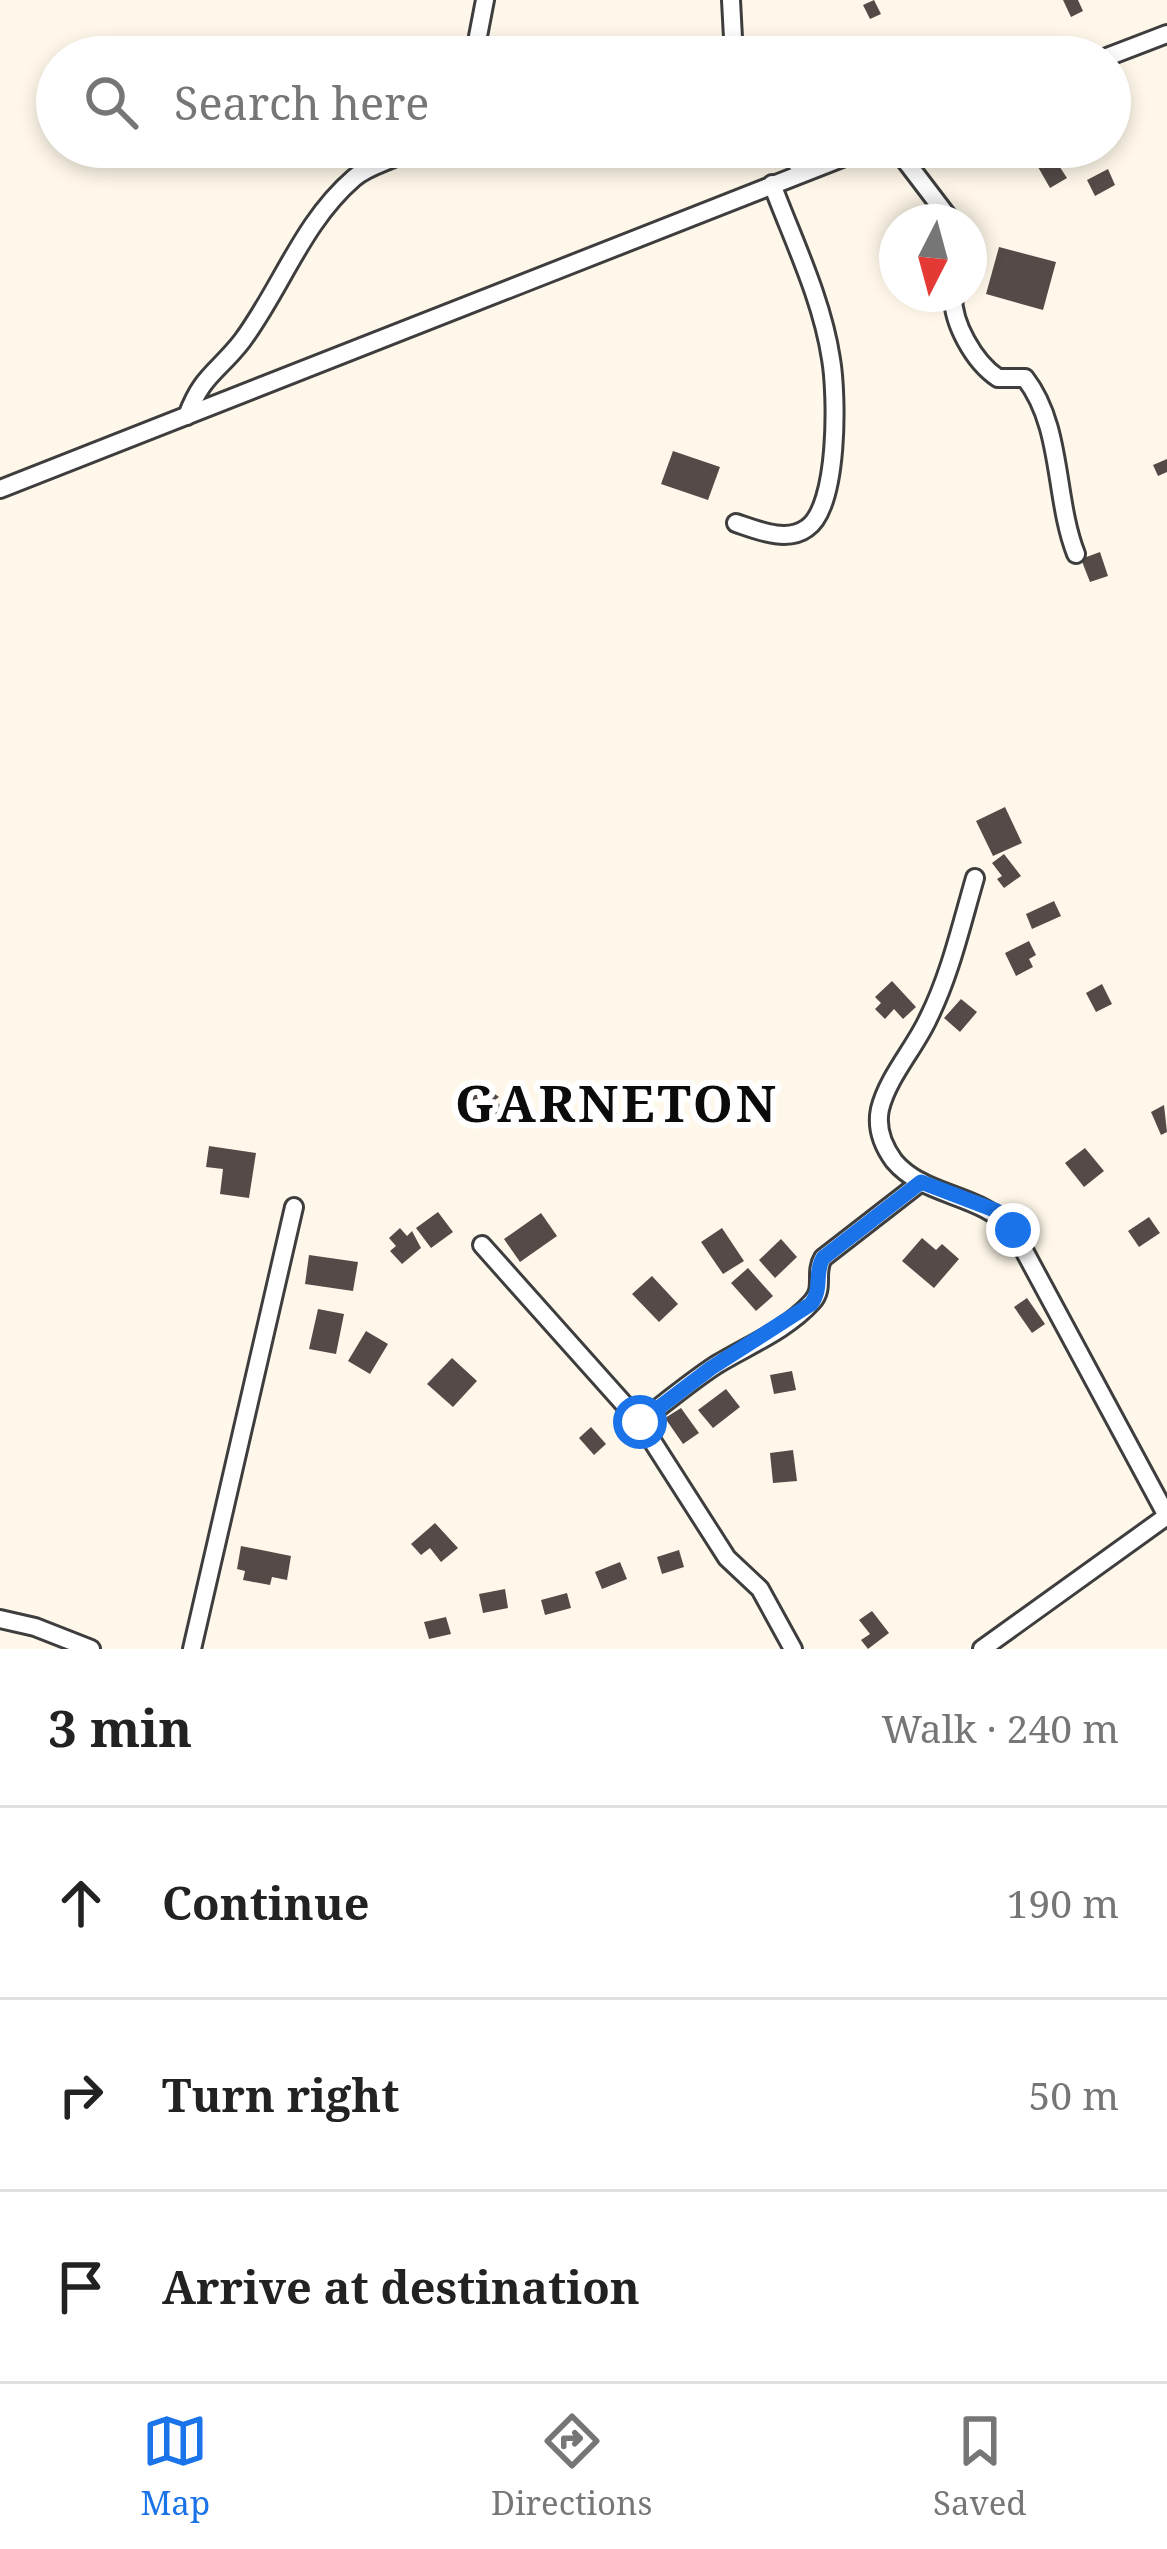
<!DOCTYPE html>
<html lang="en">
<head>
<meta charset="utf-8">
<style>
	body { margin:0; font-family:"Noto Serif",serif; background:#f6f6f6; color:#222 }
	.compass { position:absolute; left:879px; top:204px; width:108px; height:108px; border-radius:50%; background:#fff; box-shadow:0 6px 18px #0003; rotate:186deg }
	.stop { position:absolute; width:36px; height:36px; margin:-27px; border:9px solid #1a73e8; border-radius:50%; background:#fff }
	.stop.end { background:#1a73e8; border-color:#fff; box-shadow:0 3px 12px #0008 }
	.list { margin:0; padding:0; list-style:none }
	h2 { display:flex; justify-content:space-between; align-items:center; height:156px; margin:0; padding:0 48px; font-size:51px }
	h2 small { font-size:39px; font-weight:400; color:#767676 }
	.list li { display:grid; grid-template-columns:78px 1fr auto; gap:36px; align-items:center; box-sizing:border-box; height:192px; padding:0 48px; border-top:3px solid #e0e0e0 }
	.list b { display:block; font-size:45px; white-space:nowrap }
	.list em { font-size:39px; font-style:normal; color:#767676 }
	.icon { flex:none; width:66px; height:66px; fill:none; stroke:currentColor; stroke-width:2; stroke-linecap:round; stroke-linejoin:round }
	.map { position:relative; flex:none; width:1167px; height:1649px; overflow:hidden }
	.search { position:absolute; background:#fff; box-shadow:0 6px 18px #0003; left:36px; right:36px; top:36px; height:132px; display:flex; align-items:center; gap:30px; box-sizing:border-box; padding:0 42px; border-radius:66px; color:#767676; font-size:45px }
	.sheet { height:732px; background:#fff }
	nav { display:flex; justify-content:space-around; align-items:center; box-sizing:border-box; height:168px; border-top:3px solid #e0e0e0; background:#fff; font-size:33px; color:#767676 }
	nav a { display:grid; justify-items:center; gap:6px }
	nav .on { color:#1a73e8 }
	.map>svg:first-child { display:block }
	.building { fill:#544b48 }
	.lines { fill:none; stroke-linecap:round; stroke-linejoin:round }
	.minor-casing { stroke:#3e3e3e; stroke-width:22 }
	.minor { stroke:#fff; stroke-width:16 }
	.route { stroke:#1a73e8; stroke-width:15 }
	.labels { text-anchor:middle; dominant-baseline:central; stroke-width:12; stroke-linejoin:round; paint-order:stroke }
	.district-label { font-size:51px; font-weight:bold; letter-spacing:3px; fill:#0b0b0b; stroke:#fff }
</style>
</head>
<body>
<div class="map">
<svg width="1167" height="1649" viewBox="0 0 1167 1649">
	<rect width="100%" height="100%" fill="#fff8ea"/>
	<g class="building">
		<polygon points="874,0 881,14 870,19 863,5"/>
		<polygon points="1063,0 1078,0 1083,11 1071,17"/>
		<polygon points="814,41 817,57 797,57 795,45"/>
		<polygon points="1054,158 1067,178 1050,188 1038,167"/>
		<polygon points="1108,169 1115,185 1095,196 1087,180"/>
		<polygon points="999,247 1056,262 1043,310 986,294"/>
		<polygon points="673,451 720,467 708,500 661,484"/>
		<polygon points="1167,459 1167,472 1158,476 1153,465"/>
		<polygon points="1100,552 1108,576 1090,582 1081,559"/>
		<polygon points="1005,807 1022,843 993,856 976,821"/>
		<polygon points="1004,854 1021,876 1004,888 997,879 1002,876 992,863"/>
		<polygon points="1054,901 1061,916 1032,929 1026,914"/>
		<polygon points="1029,941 1036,955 1029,959 1033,967 1016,976 1005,953"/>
		<polygon points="892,981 916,1007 903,1019 894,1009 885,1019 875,1009 881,1003 875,997"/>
		<polygon points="1102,984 1112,1004 1096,1012 1086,993"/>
		<polygon points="961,999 977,1012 960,1032 944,1018"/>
		<polygon points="477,1081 499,1097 495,1100 506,1111 494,1122 485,1112 481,1116 465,1092"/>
		<polygon points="1164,1105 1167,1132 1161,1135 1151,1112"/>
		<polygon points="209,1146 256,1153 249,1198 220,1194 223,1169 206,1167"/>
		<polygon points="1085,1148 1104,1171 1084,1187 1065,1163"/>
		<polygon points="438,1212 453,1232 431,1248 416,1228"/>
		<polygon points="541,1213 557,1236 520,1262 504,1239"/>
		<polygon points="1149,1217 1160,1233 1139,1247 1128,1231"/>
		<polygon points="400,1228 407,1236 412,1231 421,1248 402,1264 390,1251 396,1246 389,1238"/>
		<polygon points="722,1228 744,1261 723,1274 701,1242"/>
		<polygon points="922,1238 936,1250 942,1244 959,1259 934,1288 902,1261"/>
		<polygon points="781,1239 797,1257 775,1278 759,1260"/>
		<polygon points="309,1255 358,1262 353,1291 305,1284"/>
		<polygon points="748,1268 773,1296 756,1311 731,1283"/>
		<polygon points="652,1276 678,1304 659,1322 632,1294"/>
		<polygon points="1027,1298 1045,1324 1032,1333 1014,1307"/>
		<polygon points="318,1309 344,1314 336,1354 309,1349"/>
		<polygon points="366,1331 388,1344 370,1374 348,1361"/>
		<polygon points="452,1358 477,1381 453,1407 427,1384"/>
		<polygon points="792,1371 796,1390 774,1394 770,1375"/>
		<polygon points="726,1389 740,1407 713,1428 698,1410"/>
		<polygon points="681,1408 699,1433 683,1444 665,1418"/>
		<polygon points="591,1427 606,1444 594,1455 579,1438"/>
		<polygon points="793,1450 797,1481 773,1483 770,1453"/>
		<polygon points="435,1523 458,1548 441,1562 430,1548 421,1555 411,1544"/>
		<polygon points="241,1546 291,1556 287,1580 272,1577 270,1585 243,1580 245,1571 237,1569"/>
		<polygon points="679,1550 684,1567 662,1574 657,1557"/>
		<polygon points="620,1562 627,1579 602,1589 595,1572"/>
		<polygon points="505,1589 508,1608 483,1613 479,1594"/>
		<polygon points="567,1593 571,1608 545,1615 541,1600"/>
		<polygon points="872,1611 889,1633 868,1649 861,1640 870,1634 859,1620"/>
		<polygon points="446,1617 451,1634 429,1639 424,1622"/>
	</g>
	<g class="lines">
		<g class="minor-casing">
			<g id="minor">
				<polyline points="731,0 734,57"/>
				<polyline points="474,57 485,0"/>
				<polyline points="1107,57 1167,34"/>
				<polyline points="783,147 804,172"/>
				<polyline points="895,147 952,222"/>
				<path d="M953,294c-1,29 21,68 45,84h27c38,49 29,120 51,176"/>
				<path d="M187,416c15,-41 31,-44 55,-75 40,-54 60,-118 112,-163 17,-15 40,-16 57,-31"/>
				<polyline points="0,489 870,147"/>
				<path d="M736,523c21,7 51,20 71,5 32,-22 30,-134 24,-169 -9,-60 -38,-119 -59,-175"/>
				<path d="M975,878c-14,48 -25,97 -47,141 -14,30 -40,58 -48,90 -4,19 3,37 14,52 30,36 86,32 119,69l154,286 -185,133"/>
				<polyline points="482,1245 640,1422 727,1558 760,1589 793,1649"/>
				<path d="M640,1422c25,-19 50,-40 76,-57 31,-19 71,-35 96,-63 13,-14 2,-29 11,-44l98,-76"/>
				<polyline points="0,1619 35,1627 91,1649"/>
				<polyline points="192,1649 294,1207"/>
			</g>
		</g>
		<use href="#minor" class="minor"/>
	</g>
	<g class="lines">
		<path class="route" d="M640,1422l71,-54 100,-64c12,-16 3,-31 12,-46l98,-76 76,29 16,19"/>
	</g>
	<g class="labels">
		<g class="district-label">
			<text x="617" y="1102">GARNETON</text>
		</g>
	</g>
</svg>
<svg class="compass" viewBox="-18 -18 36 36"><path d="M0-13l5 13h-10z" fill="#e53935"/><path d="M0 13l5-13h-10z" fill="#767676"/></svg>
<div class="stop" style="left:640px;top:1422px"></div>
<div class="stop end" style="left:1013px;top:1230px"></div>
<div class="search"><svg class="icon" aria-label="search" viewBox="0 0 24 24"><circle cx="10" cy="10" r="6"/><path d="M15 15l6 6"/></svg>Search here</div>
</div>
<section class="sheet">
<h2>3 min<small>Walk · 240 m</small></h2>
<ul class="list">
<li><svg class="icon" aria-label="ahead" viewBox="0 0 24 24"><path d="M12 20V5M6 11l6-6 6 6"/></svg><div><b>Continue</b></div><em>190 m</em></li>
<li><svg class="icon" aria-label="right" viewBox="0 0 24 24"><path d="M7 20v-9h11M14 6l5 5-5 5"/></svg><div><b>Turn right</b></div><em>50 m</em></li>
<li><svg class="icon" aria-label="arrive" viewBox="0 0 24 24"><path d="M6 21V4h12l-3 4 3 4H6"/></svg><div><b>Arrive at destination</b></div></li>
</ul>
</section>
<nav>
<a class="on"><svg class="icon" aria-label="map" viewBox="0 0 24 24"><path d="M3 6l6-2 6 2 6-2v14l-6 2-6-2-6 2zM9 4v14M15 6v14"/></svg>Map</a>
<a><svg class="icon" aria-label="directions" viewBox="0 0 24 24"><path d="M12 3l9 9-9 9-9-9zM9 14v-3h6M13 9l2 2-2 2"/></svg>Directions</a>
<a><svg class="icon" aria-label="saved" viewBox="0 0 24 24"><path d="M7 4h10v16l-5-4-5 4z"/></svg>Saved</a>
</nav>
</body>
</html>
